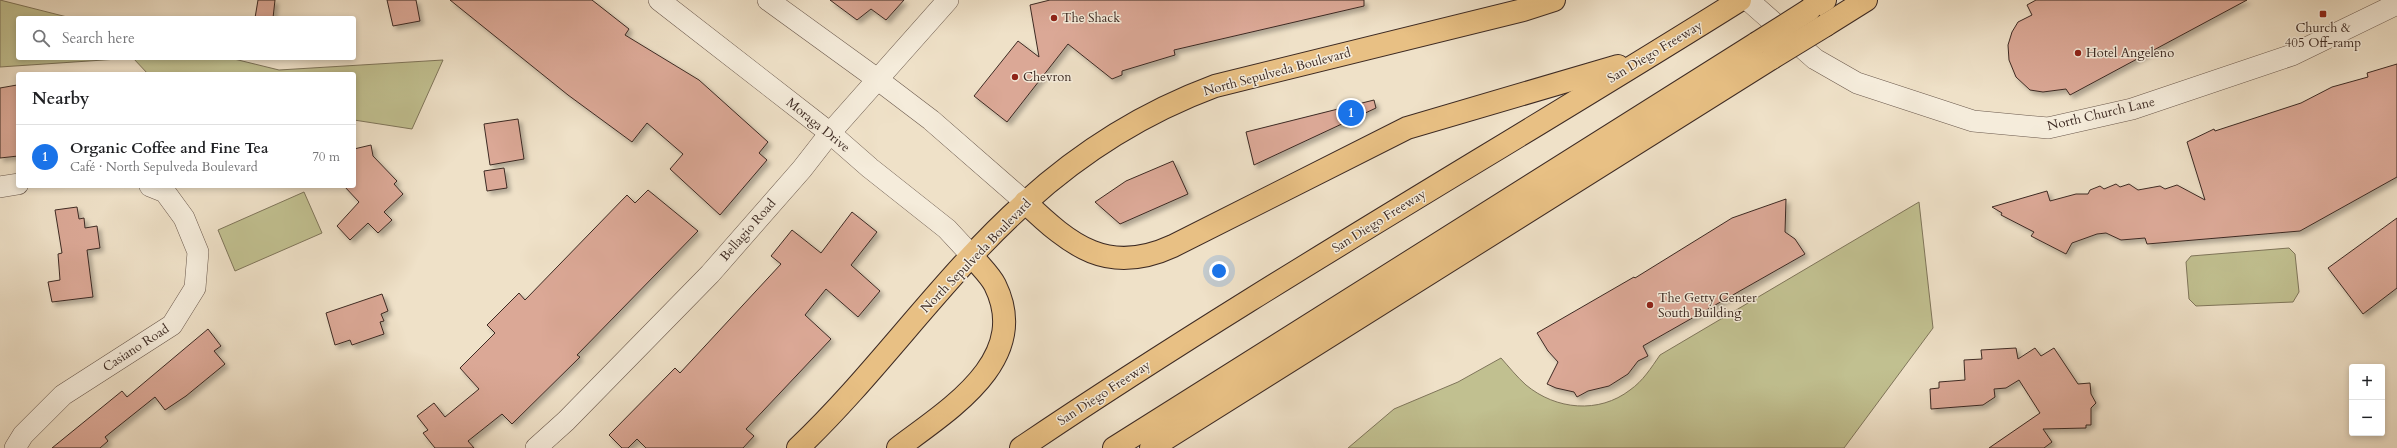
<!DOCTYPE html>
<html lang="en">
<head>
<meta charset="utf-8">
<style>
	body { margin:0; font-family:Cardo,serif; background:#f6f6f6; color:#202124 }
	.controls { position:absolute; right:12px; bottom:12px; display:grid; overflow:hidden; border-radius:4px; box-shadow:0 2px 6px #0003 }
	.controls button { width:36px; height:36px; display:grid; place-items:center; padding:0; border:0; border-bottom:1px solid #e0e0e0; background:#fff; color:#202124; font:20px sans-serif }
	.you { position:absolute; left:1219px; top:271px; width:14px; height:14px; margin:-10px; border:3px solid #fff; border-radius:50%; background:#1a73e8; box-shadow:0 0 0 6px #1a73e833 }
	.badge { display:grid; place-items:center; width:26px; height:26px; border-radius:50%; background:#1a73e8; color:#fff; font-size:13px; font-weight:700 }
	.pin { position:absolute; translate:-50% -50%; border:2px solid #fff; box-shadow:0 1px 4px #0006 }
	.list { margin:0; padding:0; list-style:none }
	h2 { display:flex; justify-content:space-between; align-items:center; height:52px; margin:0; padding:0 16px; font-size:17px }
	h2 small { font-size:13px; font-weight:400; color:#757577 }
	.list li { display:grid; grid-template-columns:26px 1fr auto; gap:12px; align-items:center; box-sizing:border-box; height:64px; padding:0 16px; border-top:1px solid #e0e0e0 }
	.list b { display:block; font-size:15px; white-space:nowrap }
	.list p { margin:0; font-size:13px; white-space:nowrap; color:#757577 }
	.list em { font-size:13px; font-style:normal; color:#757577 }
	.icon { flex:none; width:22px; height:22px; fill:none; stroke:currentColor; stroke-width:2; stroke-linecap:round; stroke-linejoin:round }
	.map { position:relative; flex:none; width:2397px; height:448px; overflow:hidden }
	.search { position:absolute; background:#fff; box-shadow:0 2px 6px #0003; left:16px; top:16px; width:340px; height:44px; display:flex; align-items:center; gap:10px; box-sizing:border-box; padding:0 14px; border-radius:4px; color:#757577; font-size:15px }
	.panel { position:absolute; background:#fff; box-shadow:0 2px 6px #0003; left:16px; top:72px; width:340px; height:116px; border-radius:4px }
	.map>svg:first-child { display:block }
	.green { fill:#c1c090; stroke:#7f755a }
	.building { fill:#dba896; stroke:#3d2a23; filter:url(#shadow) }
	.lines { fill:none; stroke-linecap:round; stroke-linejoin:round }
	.minor-casing { stroke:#6a584c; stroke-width:22 }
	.major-casing { stroke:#3d2a23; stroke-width:24 }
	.highway-casing { stroke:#3d2a23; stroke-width:24 }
	.minor { stroke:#f5ecdb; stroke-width:21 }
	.major { stroke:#e8c084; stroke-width:22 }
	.highway { stroke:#e8c084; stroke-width:22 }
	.highway-bridge-casing { stroke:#3d2a23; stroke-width:24; stroke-linecap:butt }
	.highway-bridge { stroke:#e8c084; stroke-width:22 }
	.poi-dot { fill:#8f2418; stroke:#f5ecdb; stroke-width:1.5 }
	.labels { text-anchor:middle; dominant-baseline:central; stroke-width:3; stroke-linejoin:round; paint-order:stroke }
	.poi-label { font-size:13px; fill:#3d2a23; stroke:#f5ecdb; text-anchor:start }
	.street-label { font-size:13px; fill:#3d2a23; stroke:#f5ecdb }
</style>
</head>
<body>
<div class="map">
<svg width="2397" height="448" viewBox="0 0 2397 448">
	<defs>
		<filter id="shadow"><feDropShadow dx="3.5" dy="3.5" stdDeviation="2" flood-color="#0004"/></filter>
	</defs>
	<rect width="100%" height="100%" fill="#efe1c8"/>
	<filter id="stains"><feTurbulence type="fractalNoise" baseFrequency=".005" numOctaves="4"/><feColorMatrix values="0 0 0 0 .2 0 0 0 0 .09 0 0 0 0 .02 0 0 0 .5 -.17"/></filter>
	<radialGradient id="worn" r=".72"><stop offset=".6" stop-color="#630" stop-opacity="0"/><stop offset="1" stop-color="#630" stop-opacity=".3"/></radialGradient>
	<g class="green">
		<polygon points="0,0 71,18 18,18 18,58 230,58 279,70 443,60 412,129 354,120 354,74 148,74 133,58 0,67"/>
		<polygon points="304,192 322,233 235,271 218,230"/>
		<path d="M1919,202l14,126 -89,120h-496l46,-39 64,-27 43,-24c8,9 16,19 25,27 30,25 73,29 104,5 13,-9 21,-22 30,-35z"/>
		<polygon points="2289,248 2295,254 2299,292 2293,302 2196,306 2189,299 2186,262 2191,256"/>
	</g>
	<g class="building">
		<polygon points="258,0 275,0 273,18 255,18"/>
		<polygon points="387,0 416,0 420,21 393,26"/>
		<polygon points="450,0 592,0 629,29 625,35 699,80 768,142 759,153 767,160 720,215 670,169 683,154 647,123 632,142 568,95"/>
		<polygon points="830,0 904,0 886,20 871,9 857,20"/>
		<polygon points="1050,0 1364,0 1364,6 1174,50 1175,55 1122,71 1122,75 1112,79 1068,44 1007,122 974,96 1018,41 1039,57 1030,5"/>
		<polygon points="2036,0 2247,0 2070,95 2066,89 2043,92 2030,90 2016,77 2009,60 2008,45 2012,32 2018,22 2032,15 2027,5"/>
		<polygon points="2397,64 2397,177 2300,231 2147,244 2145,238 2121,240 2106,233 2097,234 2072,243 2066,254 2031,236 2034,232 2001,215 2002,213 1992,207 2047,191 2050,201 2076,194 2088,194 2090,190 2100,186 2104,189 2116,184 2120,187 2129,184 2138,190 2160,186 2165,189 2177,185 2205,200 2187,142 2214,129 2215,131 2301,103 2332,87 2368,77 2367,73"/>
		<polygon points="17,85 18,156 0,158 0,88"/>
		<polygon points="1374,100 1376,108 1254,165 1246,132"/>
		<polygon points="518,119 524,159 490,165 484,124"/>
		<polygon points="371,145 373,156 397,181 394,184 403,194 384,212 392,220 378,233 368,223 350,240 337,226 359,202 344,186 354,186 354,149"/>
		<polygon points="1173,161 1188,194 1120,224 1095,202 1126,181"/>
		<polygon points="504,168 507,188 487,191 484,171"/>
		<polygon points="648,190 698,231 577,355 580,357 512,424 502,414 468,441 474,448 435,448 423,433 428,430 417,416 434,403 445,417 479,389 460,368 495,333 487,325 519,293 525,300 627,195 635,203"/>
		<polygon points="1786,199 1785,232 1795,239 1805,254 1643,346 1648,356 1638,361 1628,374 1609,386 1588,391 1577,397 1574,392 1556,388 1547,384 1558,362 1548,351 1537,333 1634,277 1635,278 1732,218"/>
		<polygon points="77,207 79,219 84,218 85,228 97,226 100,248 87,250 93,297 52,302 48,282 60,280 58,254 62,253 55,210"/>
		<polygon points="852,212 877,232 851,265 880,291 858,317 826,289 805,315 831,339 746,429 754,436 743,448 646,448 637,439 628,448 622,448 609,435 675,368 680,373 781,264 771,256 792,230 821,253"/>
		<polygon points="2397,218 2397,288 2363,314 2328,268"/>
		<polygon points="382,294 388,311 381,314 384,321 380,322 384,334 352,345 350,340 335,345 326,313"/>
		<polygon points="208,329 221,346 214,351 225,364 186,396 165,410 155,397 105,437 108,441 100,448 52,448 122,391 127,397"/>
		<polygon points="2016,348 2018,359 2035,348 2041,356 2054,348 2078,384 2090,383 2091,394 2096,403 2091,408 2091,425 2086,425 2086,428 2043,429 2052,442 2044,448 1989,448 2040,413 2019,380 2006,388 1994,389 1995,397 1983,405 1931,409 1930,389 1939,388 1939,382 1965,380 1964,360 1982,359 1981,350"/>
	</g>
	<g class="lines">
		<g class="minor-casing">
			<g id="minor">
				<polyline points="659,0 830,133 870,168 947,229 972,256"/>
				<polyline points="768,0 877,79 931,120 1025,202"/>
				<polyline points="1748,0 1815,59 1857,83 1973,121 2048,128 2132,109 2292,55 2397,4"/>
				<polyline points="0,187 18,184"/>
				<polyline points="15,448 23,435 63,395 172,325 195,288 198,252 184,218 165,192 150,186"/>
				<polyline points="536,448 566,421 710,274 802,169 830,133 948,0"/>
			</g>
		</g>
		<g class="major-casing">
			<path id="major" d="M798,448c81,-77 144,-171 228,-246 55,-50 119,-90 189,-116l308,-76 31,-10"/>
		</g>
		<g class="highway-casing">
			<g id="highway">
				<polyline points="1809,10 1825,0"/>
				<polyline points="1826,25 1866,0"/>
				<path d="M1025,202c46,44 83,74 148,44l234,-118 211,-62"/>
				<path d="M898,448c50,-38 134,-88 97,-163 -5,-10 -16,-20 -23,-29"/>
				<path d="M1021,448c234,-158 480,-298 719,-448"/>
				<polyline points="1114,448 1757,43"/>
				<polyline points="1151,448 1772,58"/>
			</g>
		</g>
		<use href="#minor" class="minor"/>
		<use href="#major" class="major"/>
		<use href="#highway" class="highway"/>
		<g class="highway-bridge-casing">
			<g id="highway-bridge">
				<polyline points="1757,43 1809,10"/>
				<polyline points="1772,58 1826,25"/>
			</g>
		</g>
		<use href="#highway-bridge" class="highway-bridge"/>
	</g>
	<g class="poi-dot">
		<rect x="2319" y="10" width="8" height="8" rx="2"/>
		<circle cx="1054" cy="18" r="4"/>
		<circle cx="2078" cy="53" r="4"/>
		<circle cx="1015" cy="77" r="4"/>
		<circle cx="1650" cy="305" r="4"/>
	</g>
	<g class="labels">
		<g class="poi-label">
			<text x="1062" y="18">The Shack</text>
			<text x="2323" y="28" text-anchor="middle">Church &amp;<tspan x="2323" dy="15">405 Off-ramp</tspan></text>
			<text x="2086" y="53">Hotel Angeleno</text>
			<text x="1023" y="77">Chevron</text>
			<text x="1658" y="298">The Getty Center<tspan x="1658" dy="15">South Building</tspan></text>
		</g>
		<g class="street-label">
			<text transform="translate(1655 52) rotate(-31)">San Diego Freeway</text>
			<text transform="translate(1277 72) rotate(-15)">North Sepulveda Boulevard</text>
			<text transform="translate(2101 114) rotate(-13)">North Church Lane</text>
			<text transform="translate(818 125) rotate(39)">Moraga Drive</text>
			<text transform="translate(1379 221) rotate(-32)">San Diego Freeway</text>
			<text transform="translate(748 230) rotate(-49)">Bellagio Road</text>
			<text transform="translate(976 256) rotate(-46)">North Sepulveda Boulevard</text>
			<text transform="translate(136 348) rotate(-33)">Casiano Road</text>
			<text transform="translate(1104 393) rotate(-33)">San Diego Freeway</text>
		</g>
	</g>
	<rect width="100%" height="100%" filter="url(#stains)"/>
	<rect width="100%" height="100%" fill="url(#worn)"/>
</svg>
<div class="controls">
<button>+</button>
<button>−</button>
</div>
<div class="you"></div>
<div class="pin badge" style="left:1351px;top:113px">1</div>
<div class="search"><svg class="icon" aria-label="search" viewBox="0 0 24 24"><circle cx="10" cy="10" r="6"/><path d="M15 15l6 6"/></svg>Search here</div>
<section class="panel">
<h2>Nearby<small></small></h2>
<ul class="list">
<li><span class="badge">1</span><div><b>Organic Coffee and Fine Tea</b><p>Café · North Sepulveda Boulevard</p></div><em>70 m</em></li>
</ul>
</section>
</div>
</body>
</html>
